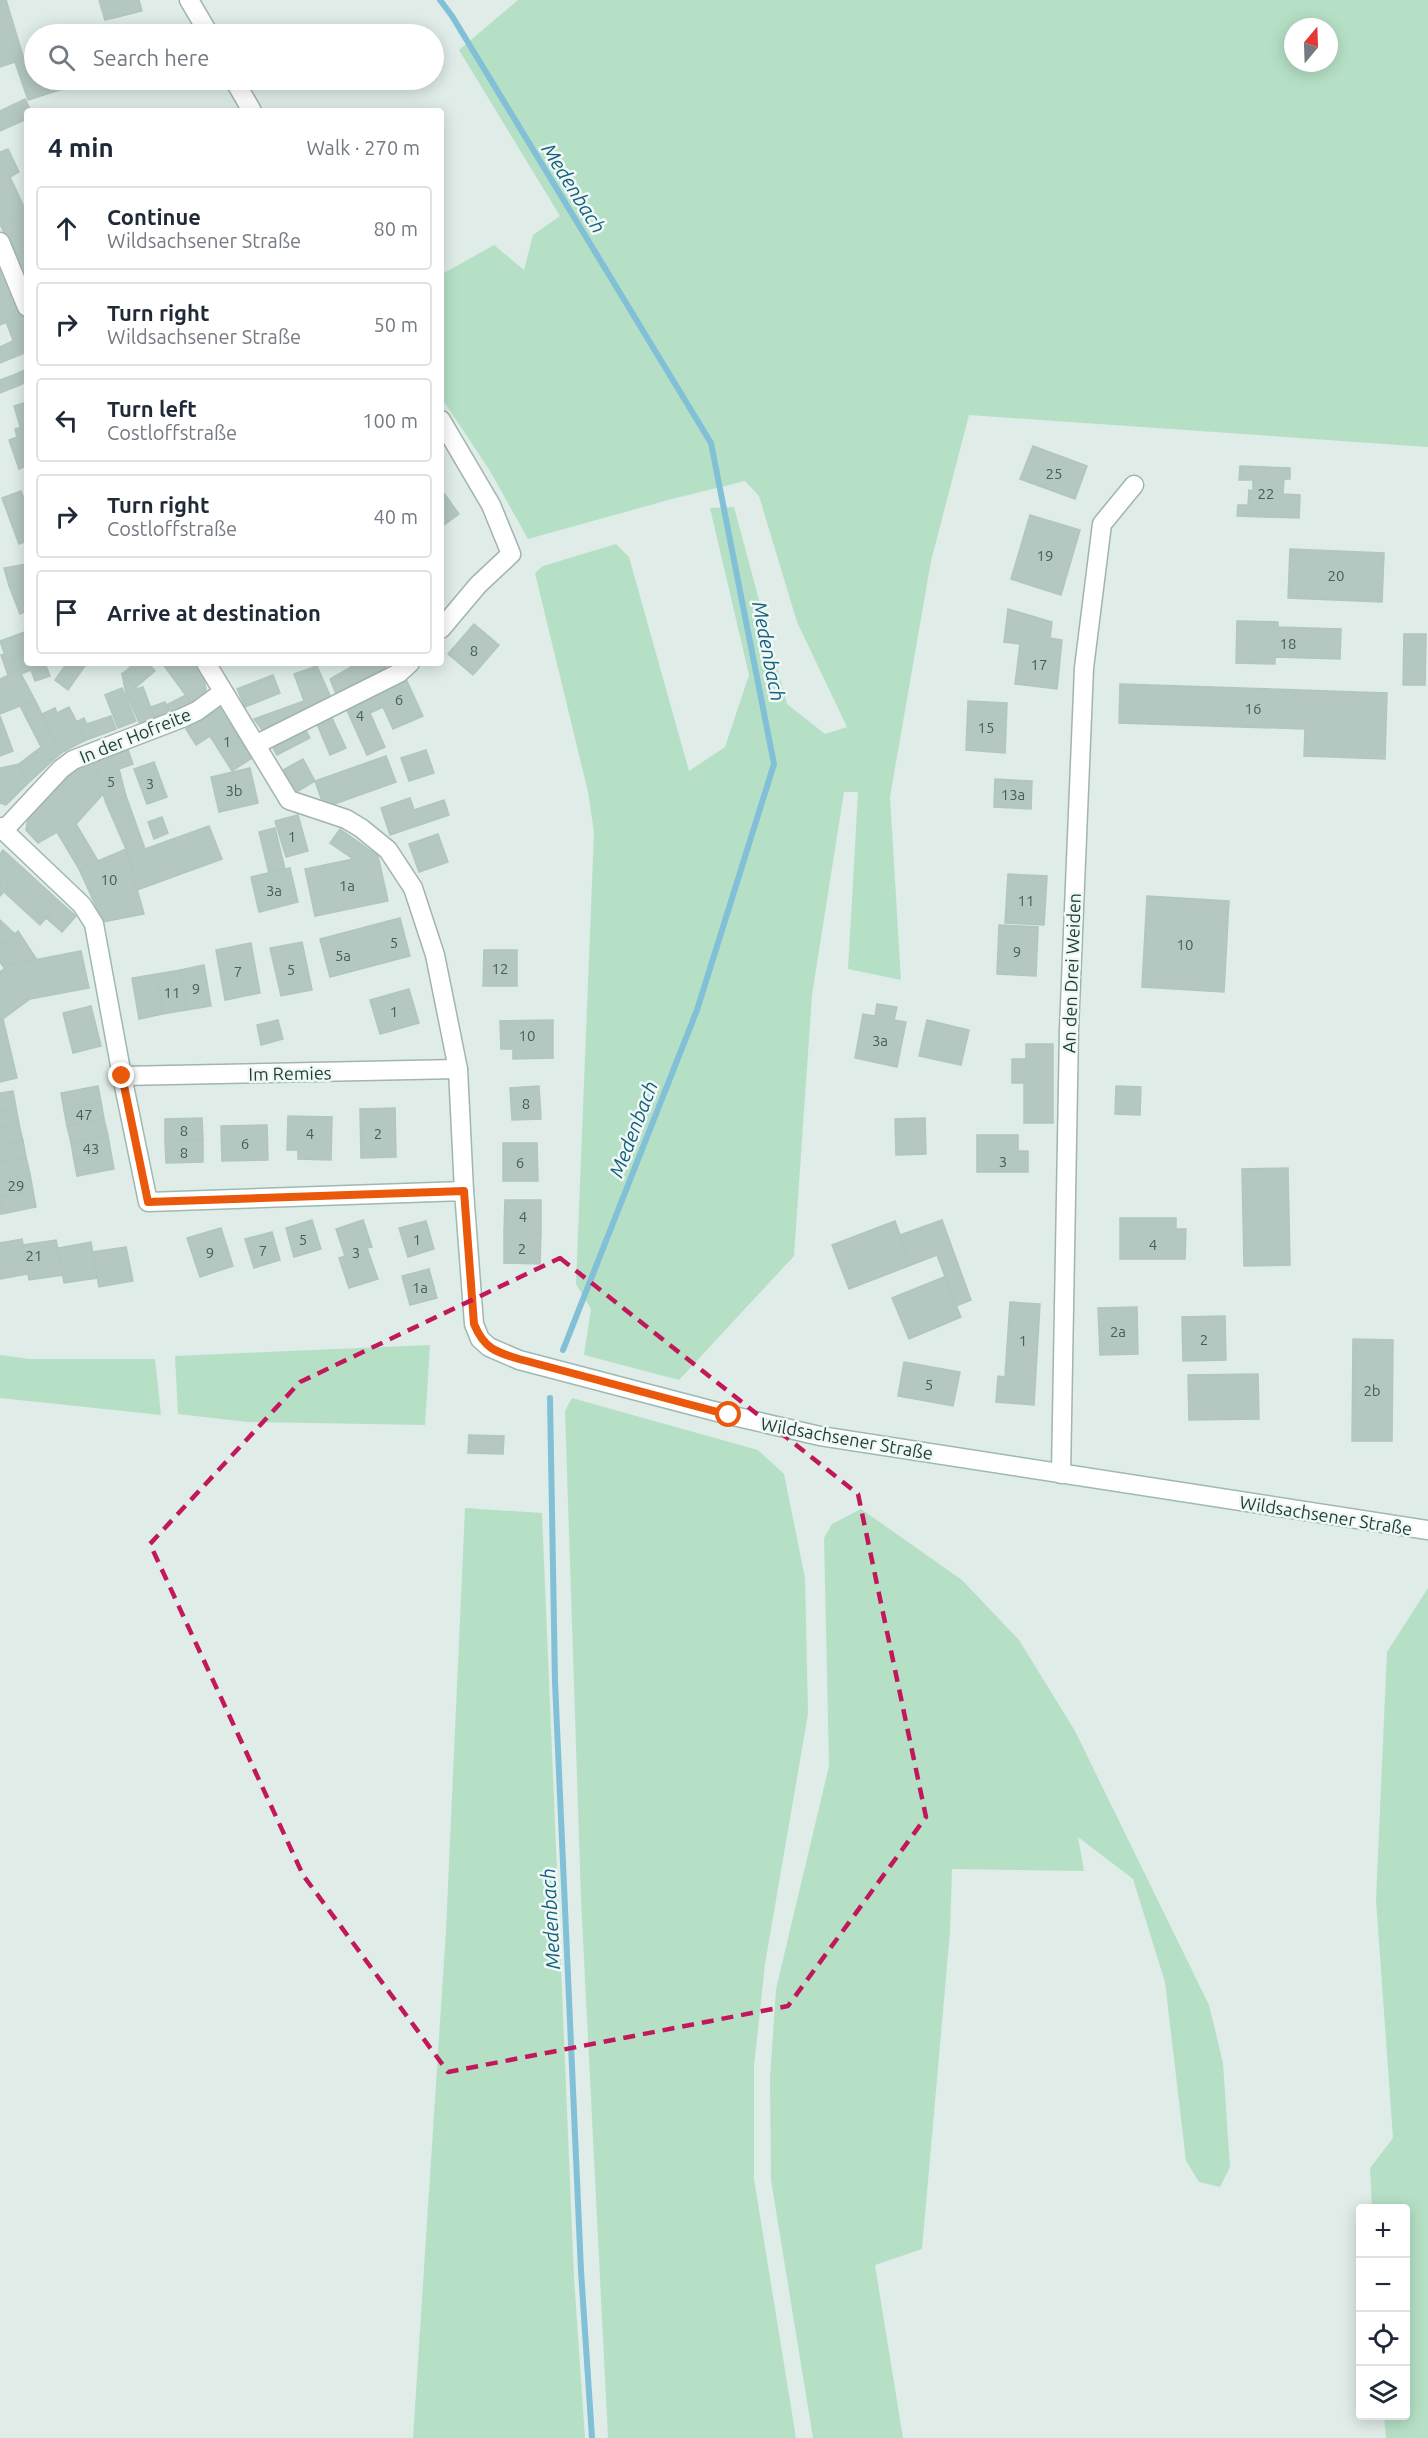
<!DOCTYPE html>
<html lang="en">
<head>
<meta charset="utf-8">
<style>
	body { margin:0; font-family:Ubuntu,sans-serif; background:#f2f2f3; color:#1f2937 }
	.controls { position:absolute; right:18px; bottom:18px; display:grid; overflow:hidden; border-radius:6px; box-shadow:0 3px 15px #0003 }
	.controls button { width:54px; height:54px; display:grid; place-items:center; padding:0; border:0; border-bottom:2px solid #e0e1e3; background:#fff; color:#1f2937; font:30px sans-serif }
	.compass { position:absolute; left:1284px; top:18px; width:54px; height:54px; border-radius:50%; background:#fff; box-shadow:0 3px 15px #0003; rotate:19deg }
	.stop { position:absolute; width:18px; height:18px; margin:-14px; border:4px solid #ea580c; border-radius:50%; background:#fff }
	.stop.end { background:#ea580c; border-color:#fff; box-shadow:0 2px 6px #0008 }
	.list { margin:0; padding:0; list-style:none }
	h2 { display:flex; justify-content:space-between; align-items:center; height:78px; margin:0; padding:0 24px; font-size:26px }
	h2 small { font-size:20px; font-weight:400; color:#747a83 }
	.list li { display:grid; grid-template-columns:39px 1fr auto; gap:18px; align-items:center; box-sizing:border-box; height:84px; margin:0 12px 12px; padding:0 12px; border:2px solid #e0e1e3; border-radius:6px }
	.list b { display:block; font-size:22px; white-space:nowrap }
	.list p { margin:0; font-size:20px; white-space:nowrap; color:#747a83 }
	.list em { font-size:20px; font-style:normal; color:#747a83 }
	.icon { flex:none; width:33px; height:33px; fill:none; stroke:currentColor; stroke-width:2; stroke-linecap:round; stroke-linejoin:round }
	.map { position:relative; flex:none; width:1428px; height:2438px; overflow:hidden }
	.search { position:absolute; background:#fff; box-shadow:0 3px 15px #0003; left:24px; top:24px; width:420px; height:66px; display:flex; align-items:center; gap:15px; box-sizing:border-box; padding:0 21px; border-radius:33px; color:#747a83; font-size:22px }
	.panel { position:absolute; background:#fff; box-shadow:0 3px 15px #0003; left:24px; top:108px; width:420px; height:558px; border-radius:6px }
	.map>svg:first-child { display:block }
	.green { fill:#b6e0c6; fill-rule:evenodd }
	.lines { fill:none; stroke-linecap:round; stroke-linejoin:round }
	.stream { stroke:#81c0d7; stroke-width:6 }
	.building { fill:#b4c7c1; stroke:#b1c6c0; stroke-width:1.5 }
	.street-casing { stroke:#a2b4b0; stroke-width:21 }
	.secondary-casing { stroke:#9db9b2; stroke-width:21 }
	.street { stroke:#fff; stroke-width:18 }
	.secondary { stroke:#fff; stroke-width:18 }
	.route { stroke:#ea580c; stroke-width:8 }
	.marked { fill:none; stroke:#c2185b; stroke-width:4.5; stroke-dasharray:12 8; stroke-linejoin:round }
	.labels { text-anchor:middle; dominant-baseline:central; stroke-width:5; stroke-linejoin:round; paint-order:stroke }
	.number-label { font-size:15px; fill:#44605b }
	.street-label { font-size:18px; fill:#1f3e39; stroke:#f0f8f5 }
	.water-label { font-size:20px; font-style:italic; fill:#13617f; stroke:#f0f8f5 }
</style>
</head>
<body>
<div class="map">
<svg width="1428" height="2438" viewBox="0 0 1428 2438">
	<rect width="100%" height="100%" fill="#dfece8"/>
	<g class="green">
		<path d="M518,0h910v447l-459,-32 -38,146 -41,236 11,183 -53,-11 10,-177h-14l-32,203 -18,261 -115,124 -95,-25 7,-46 -15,-25 18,-452 -6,-40 -53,-219 8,-7 73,-22 13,13 60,214 36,-24 24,-72 -39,-167 24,-1 53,197 38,30 22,-7 -50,-105 -38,-126 -14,-15 -73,18 -144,40 -38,-68 -49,-74v-118l3,-6 50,-28 30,25 9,-35 27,-19 -101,-166zM1293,27h36v36h-36z"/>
		<polygon points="430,1345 425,1425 248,1422 178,1414 175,1356"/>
		<polygon points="0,1355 30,1359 155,1359 161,1415 0,1398"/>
		<polygon points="572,1398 758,1450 784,1474 805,1578 808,1714 765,1964 754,2066 754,2179 796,2438 608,2438 581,1899 565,1411"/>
		<polygon points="465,1508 542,1513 574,2278 585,2438 413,2438 446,1930"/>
		<polygon points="861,1509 962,1580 1019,1640 1075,1731 1209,2005 1223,2063 1230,2167 1220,2187 1199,2182 1186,2161 1165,1982 1133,1879 1078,1837 1084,1871 952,1869 950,1932 922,2249 875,2265 903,2438 813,2438 771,2180 770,2078 776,1989 829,1766 824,1538 832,1524"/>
		<polygon points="1428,1588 1428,2438 1386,2438 1384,2416 1406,2416 1406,2208 1372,2208 1370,2168 1393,2138 1376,1900 1387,1652"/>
	</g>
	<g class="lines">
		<g class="stream">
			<polyline points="440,0 452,16 711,443 774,764 697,1010 563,1350"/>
			<polyline points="550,1398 555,1682 581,2271 592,2438"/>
		</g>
	</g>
	<g class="building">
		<polygon points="0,0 6,0 24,59 0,67"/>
		<polygon points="99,0 139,0 142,11 105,20"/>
		<polygon points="34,55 34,80 70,80 72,86 28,100 15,62"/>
		<polygon points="25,99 31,111 27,111 27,119 0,131 0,111"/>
		<polygon points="8,149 19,172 10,177 27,213 0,224 0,152"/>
		<polygon points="27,212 27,272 23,274 0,224"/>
		<polygon points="0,265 15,293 0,299"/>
		<polygon points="15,294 24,315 0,325 0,300"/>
		<polygon points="24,315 27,324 27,334 13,340 6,322"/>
		<polygon points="27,334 27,352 0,363 0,347"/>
		<polygon points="27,369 27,389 24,383 20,385 16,374"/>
		<polygon points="16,374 20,385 0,393 0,380"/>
		<polygon points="27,402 27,424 20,426 14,406"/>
		<polygon points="27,425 27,466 19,469 9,440 17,437 15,429"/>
		<polygon points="1033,446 1087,466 1075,499 1020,479"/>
		<polygon points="1240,466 1290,468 1290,479 1284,479 1283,494 1300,495 1299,518 1237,516 1238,505 1248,505 1249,490 1253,491 1253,480 1239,480"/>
		<polygon points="441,489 459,514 441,527"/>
		<polygon points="21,491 27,506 27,541 19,544 2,498"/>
		<polygon points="1030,515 1080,530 1061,595 1011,579"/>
		<polygon points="1290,549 1384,553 1382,602 1288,598"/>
		<polygon points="27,564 27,584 9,586 4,568"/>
		<polygon points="26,584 27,611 20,614 9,586"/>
		<polygon points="1008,609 1052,622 1050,638 1062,640 1057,689 1015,684 1020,644 1004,642"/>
		<polygon points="1237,621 1278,622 1278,627 1341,629 1340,659 1275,657 1275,664 1236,663"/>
		<polygon points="474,624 499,645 473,675 448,654"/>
		<polygon points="27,631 27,653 7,661 0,641"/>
		<polygon points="1404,634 1426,634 1425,685 1403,685"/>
		<polygon points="27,653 27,663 45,663 50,676 35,681 31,670 21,674 19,670 8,675 1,655 5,654 7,661"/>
		<polygon points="67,663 87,663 68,690 55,680"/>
		<polygon points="135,663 148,663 155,671 135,688 122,674"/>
		<polygon points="162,663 195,663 204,676 206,691 193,705"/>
		<polygon points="351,663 390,663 376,675 336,694 330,679 351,667"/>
		<polygon points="317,666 332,700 263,731 254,719 304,701 294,674"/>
		<polygon points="19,670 35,700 0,714 0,679"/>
		<polygon points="122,674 136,689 143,687 155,719 140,724 126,694"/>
		<polygon points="273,675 280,693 245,707 237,689"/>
		<polygon points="406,679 423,716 393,729 383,707 370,713 385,747 367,755 345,706"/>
		<polygon points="1120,684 1387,693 1385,759 1304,756 1305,729 1119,723"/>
		<polygon points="122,688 136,721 118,728 105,695"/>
		<polygon points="186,695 193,705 170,715 166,705"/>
		<polygon points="35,700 61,753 28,783 19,764 41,747 20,706"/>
		<polygon points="968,701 1007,703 1005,753 966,750"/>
		<polygon points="165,702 170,715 155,719 151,707"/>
		<polygon points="69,707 86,740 61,753 42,714 55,708 57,713"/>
		<polygon points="220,708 252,758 232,771 210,736 196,745 186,729"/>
		<polygon points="0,716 13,751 0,756"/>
		<polygon points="111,716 116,729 86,740 76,722 84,718 87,724"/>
		<polygon points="332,718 346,748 330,755 317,724"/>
		<polygon points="304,727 310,738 277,755 271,744"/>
		<polygon points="127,747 133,764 119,769 126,796 106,803 93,762"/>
		<polygon points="426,750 434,773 409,781 401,758"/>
		<polygon points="386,756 396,782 332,805 322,801 315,781"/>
		<polygon points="303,759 315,781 295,793 283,770"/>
		<polygon points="93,762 103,794 76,824 98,861 79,869 57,832 38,843 26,830 29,811 69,773"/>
		<polygon points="154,762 167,797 147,804 134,769"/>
		<polygon points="19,764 28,783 6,805 0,803 0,768"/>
		<polygon points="250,768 258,803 219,812 211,777"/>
		<polygon points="995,779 1032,781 1031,809 994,807"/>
		<polygon points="126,796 145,849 209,826 222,859 137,890 126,849 106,803"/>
		<polygon points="410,798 414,810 444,800 449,815 390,835 381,808"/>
		<polygon points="298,815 308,851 286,857 275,821"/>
		<polygon points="162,817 168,833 154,839 148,822"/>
		<polygon points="275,828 285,869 269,873 259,832"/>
		<polygon points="340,829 378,856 388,901 315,916 305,869 353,859 330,843"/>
		<polygon points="438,834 448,862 419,872 409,844"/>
		<polygon points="126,849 144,914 103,922 79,869"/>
		<polygon points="3,850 24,869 0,896 0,854"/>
		<polygon points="290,868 298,902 259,912 251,877"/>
		<polygon points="24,869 60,902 40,925 4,892"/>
		<polygon points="1008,874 1047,876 1044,925 1005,923"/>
		<polygon points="1147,896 1229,901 1224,992 1142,987"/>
		<polygon points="60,902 76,916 62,932 46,918"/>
		<polygon points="400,918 410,956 330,977 320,939"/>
		<polygon points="0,920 15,934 5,944 0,940"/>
		<polygon points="999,925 1038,927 1036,976 997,974"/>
		<polygon points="18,931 37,960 9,965 5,969 0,962 0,940 5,944"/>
		<polygon points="302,942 312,990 281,996 270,948"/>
		<polygon points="251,943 260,993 225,1000 216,950"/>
		<polygon points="484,950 517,950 517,986 483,986"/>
		<polygon points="81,951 89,988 30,999 0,1021 0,972 9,965"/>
		<polygon points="204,965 211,1006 187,1010 180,970"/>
		<polygon points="180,970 187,1010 163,1014 156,974"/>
		<polygon points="156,974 163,1014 139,1019 132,978"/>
		<polygon points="409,989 419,1023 380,1034 370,1000"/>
		<polygon points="877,1004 897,1007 894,1020 906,1022 897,1067 855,1058 863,1014 875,1016"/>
		<polygon points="91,1006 101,1046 73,1053 63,1013"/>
		<polygon points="3,1019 17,1078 0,1082 0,1021"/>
		<polygon points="278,1020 283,1039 261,1045 257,1025"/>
		<polygon points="553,1020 553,1058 513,1059 513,1049 501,1049 500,1021"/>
		<polygon points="927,1020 969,1030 961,1065 919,1056"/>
		<polygon points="1026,1044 1053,1044 1053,1123 1024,1123 1024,1083 1012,1083 1012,1059 1026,1059"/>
		<polygon points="98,1086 101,1102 64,1110 61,1093"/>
		<polygon points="539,1086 541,1119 512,1120 510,1088"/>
		<polygon points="1116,1086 1141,1087 1140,1115 1115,1114"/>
		<polygon points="13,1091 16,1108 0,1111 0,1093"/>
		<polygon points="101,1102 104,1119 67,1126 64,1110"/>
		<polygon points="16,1108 19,1124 0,1128 0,1111"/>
		<polygon points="395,1108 396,1157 361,1158 360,1109"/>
		<polygon points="288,1116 332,1117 331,1160 298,1159 298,1150 287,1150"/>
		<polygon points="202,1118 203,1140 165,1141 165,1119"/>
		<polygon points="925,1118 926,1154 896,1155 895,1119"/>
		<polygon points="104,1119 108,1136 71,1143 67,1126"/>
		<polygon points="19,1124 23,1141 0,1145 0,1128"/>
		<polygon points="267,1125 268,1160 222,1161 221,1126"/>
		<polygon points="977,1135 1018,1135 1018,1151 1028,1151 1028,1172 977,1172"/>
		<polygon points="108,1136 111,1153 74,1160 71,1143"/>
		<polygon points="203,1140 203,1162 166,1163 165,1141"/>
		<polygon points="23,1141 26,1157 0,1163 0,1145"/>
		<polygon points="503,1143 537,1143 538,1181 503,1181"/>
		<polygon points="111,1153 114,1169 77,1176 74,1160"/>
		<polygon points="26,1157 30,1174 0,1180 0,1163"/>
		<polygon points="1288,1168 1290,1265 1244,1266 1242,1169"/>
		<polygon points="30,1174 33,1191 0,1197 0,1180"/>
		<polygon points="33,1191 36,1207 1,1214 0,1197"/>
		<polygon points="505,1200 541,1200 541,1232 504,1232"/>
		<polygon points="1120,1218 1176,1218 1176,1229 1186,1229 1185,1259 1120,1259"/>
		<polygon points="312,1220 321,1249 294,1257 286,1228"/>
		<polygon points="363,1220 372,1247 367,1248 378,1279 349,1288 339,1258 345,1256 336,1229"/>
		<polygon points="942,1220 971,1300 956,1306 937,1255 911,1265 900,1235"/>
		<polygon points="426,1221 434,1249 408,1257 399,1228"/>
		<polygon points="895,1221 911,1265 849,1289 832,1245"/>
		<polygon points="221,1228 233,1266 200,1277 187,1238"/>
		<polygon points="272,1232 280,1260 254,1268 245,1239"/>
		<polygon points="504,1232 541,1232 540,1264 504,1263"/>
		<polygon points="22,1239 28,1274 0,1279 0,1243"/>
		<polygon points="56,1240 63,1275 29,1280 23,1245"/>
		<polygon points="91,1242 97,1278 64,1283 58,1248"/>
		<polygon points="126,1247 133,1281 99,1287 93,1252"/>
		<polygon points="429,1269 437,1298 410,1305 402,1276"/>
		<polygon points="944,1277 961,1317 909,1339 892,1298"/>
		<polygon points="1010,1302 1040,1304 1034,1405 996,1402 998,1376 1005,1377"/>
		<polygon points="1137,1307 1138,1354 1100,1355 1098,1308"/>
		<polygon points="1225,1316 1226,1360 1183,1361 1182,1317"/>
		<polygon points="1353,1339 1393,1340 1392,1441 1352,1441"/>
		<polygon points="904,1362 960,1372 953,1406 898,1396"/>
		<polygon points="1258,1374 1259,1419 1189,1420 1188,1375"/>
		<polygon points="469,1435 504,1436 503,1454 468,1453"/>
	</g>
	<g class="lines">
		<g class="street-casing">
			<g id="street">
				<polyline points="189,0 209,34"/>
				<polyline points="234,80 252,111"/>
				<polyline points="0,242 27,307"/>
				<polyline points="441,420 491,505 511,554 478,585 441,629"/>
				<polyline points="206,663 289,800 346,819 361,828 388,850 413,888 435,955 458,1069 464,1191"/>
				<polyline points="257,744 399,673 410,663"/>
				<polyline points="3,831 61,769 73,760 182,718 197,711 223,692"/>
				<polyline points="122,1076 458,1069"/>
				<polyline points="1061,1474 1069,1029 1084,668 1102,524 1134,485"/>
			</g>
		</g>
		<g class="secondary-casing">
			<polyline id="secondary" points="0,827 82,905 94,924 122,1076 148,1202 464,1191 474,1324 480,1339 489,1347 519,1360 729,1415 820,1436 1428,1530"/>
		</g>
		<use href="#street" class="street"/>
		<use href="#secondary" class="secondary"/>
	</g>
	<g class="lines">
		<path class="route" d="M122,1076l26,126 316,-11 10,133c10,24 21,28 45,35l210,56"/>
	</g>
	<path class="marked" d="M560,1258l298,236 68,323 -138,189 -340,66 -145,-197 -153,-331 150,-162z"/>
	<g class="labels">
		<g class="number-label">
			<text x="1054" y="473">25</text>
			<text x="1266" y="493">22</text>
			<text x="1045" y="555">19</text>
			<text x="1336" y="575">20</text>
			<text x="1288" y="643">18</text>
			<text x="474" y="650">8</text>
			<text x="1039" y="664">17</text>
			<text x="399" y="699">6</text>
			<text x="1253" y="708">16</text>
			<text x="360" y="715">4</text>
			<text x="986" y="727">15</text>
			<text x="227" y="741">1</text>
			<text x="111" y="781">5</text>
			<text x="150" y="783">3</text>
			<text x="234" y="790">3b</text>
			<text x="1013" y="794">13a</text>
			<text x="292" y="836">1</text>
			<text x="109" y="879">10</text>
			<text x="347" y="885">1a</text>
			<text x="274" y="890">3a</text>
			<text x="1026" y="900">11</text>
			<text x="394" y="942">5</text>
			<text x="1185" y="944">10</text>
			<text x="1017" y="951">9</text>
			<text x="343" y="955">5a</text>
			<text x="500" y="968">12</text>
			<text x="291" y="969">5</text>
			<text x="238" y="971">7</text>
			<text x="196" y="988">9</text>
			<text x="172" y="992">11</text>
			<text x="394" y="1011">1</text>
			<text x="527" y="1035">10</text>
			<text x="880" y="1040">3a</text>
			<text x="526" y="1103">8</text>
			<text x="84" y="1114">47</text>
			<text x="184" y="1130">8</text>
			<text x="310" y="1133">4</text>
			<text x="378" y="1133">2</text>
			<text x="245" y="1143">6</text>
			<text x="91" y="1148">43</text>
			<text x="184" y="1152">8</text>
			<text x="1003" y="1161">3</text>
			<text x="520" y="1162">6</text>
			<text x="16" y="1185">29</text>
			<text x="523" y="1216">4</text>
			<text x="303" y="1239">5</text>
			<text x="417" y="1239">1</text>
			<text x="1153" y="1244">4</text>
			<text x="522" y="1248">2</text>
			<text x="263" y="1250">7</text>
			<text x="210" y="1252">9</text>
			<text x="356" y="1252">3</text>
			<text x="34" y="1255">21</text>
			<text x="420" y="1287">1a</text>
			<text x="1118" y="1331">2a</text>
			<text x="1204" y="1339">2</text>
			<text x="1023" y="1340">1</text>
			<text x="929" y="1384">5</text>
			<text x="1372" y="1390">2b</text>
		</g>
		<g class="street-label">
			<text transform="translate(135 735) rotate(-22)">In der Hofreite</text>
			<text transform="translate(1071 973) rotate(-88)">An den Drei Weiden</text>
			<text transform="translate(290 1073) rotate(-1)">Im Remies</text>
			<text transform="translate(847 1438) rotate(10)">Wildsachsener Straße</text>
			<text transform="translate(1326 1515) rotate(9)">Wildsachsener Straße</text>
		</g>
		<g class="water-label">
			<text transform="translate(574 188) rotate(58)">Medenbach</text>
			<text transform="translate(769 651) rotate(79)">Medenbach</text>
			<text transform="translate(633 1129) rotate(-69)">Medenbach</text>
			<text transform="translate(550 1919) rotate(-93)">Medenbach</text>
		</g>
	</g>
</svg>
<div class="controls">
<button>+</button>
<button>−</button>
<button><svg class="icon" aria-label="locate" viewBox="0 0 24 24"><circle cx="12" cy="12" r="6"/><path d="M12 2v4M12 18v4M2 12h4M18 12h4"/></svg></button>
<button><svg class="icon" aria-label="layers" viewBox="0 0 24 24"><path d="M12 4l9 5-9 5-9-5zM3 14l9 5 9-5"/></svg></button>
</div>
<svg class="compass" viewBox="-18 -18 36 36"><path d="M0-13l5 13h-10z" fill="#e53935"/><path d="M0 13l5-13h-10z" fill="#747a83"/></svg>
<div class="stop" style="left:729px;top:1415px"></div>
<div class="stop end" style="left:122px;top:1076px"></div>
<div class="search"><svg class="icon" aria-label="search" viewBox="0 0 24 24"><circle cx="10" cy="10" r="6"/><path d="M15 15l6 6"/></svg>Search here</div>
<section class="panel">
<h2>4 min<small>Walk · 270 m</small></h2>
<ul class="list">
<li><svg class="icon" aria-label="ahead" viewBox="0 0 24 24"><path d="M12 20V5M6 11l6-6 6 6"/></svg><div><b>Continue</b><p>Wildsachsener Straße</p></div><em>80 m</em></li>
<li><svg class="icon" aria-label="right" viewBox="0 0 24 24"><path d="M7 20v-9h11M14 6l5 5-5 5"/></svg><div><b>Turn right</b><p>Wildsachsener Straße</p></div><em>50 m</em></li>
<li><svg class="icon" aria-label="left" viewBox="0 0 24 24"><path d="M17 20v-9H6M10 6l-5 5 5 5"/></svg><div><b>Turn left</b><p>Costloffstraße</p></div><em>100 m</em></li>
<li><svg class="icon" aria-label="right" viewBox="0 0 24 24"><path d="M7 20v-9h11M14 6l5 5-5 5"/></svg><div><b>Turn right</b><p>Costloffstraße</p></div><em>40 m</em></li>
<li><svg class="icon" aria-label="arrive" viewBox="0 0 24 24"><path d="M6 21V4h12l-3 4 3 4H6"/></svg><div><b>Arrive at destination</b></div></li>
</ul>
</section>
</div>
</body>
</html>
